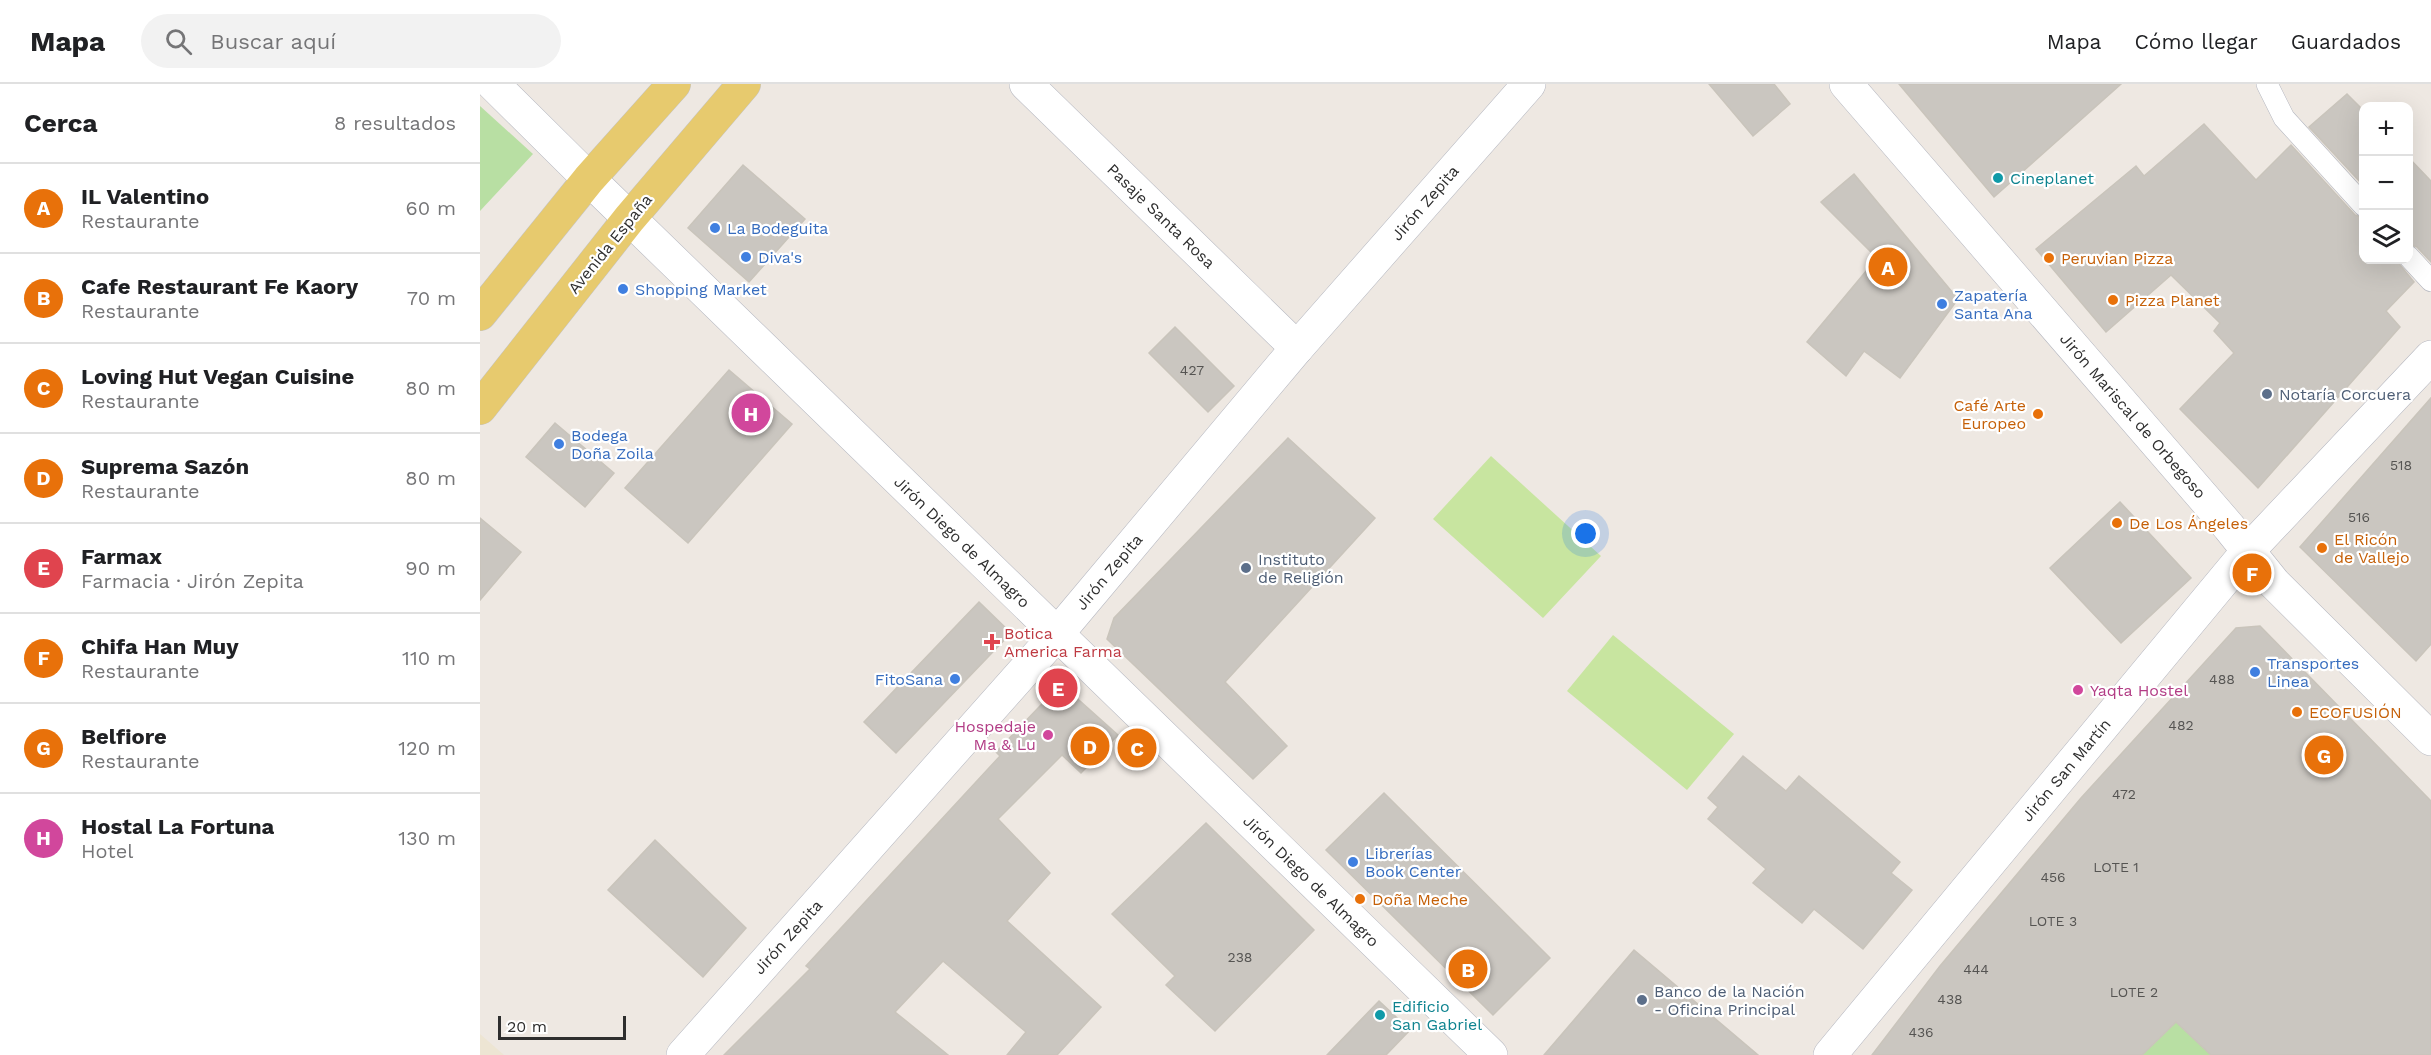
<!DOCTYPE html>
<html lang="es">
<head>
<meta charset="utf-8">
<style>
	body { margin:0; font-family:"Work Sans",sans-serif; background:#f2f2f2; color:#202124 }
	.controls { position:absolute; right:18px; top:18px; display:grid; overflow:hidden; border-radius:12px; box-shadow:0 6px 24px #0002 }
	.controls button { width:54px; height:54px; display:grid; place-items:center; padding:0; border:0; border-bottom:2px solid #e0e0e0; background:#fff; color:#202124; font:30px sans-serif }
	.scale { position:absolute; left:18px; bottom:15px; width:128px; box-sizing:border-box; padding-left:6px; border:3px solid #2e2e2e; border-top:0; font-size:16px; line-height:21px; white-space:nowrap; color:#2e2e2e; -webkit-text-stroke:4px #fff; paint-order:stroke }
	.you { position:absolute; left:1106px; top:450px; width:21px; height:21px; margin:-15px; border:4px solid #fff; border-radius:50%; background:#1a73e8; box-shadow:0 0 0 9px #1a73e833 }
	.badge { display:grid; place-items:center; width:39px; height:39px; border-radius:50%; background:#506dec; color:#fff; font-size:20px; font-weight:700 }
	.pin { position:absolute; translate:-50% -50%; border:3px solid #fff; box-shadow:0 2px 6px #0006 }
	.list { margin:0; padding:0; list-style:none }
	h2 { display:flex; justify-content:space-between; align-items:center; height:78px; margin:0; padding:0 24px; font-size:26px }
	h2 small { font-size:20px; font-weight:400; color:#757577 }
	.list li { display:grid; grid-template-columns:39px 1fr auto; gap:18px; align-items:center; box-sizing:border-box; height:90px; padding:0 24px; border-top:2px solid #e0e0e0 }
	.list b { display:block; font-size:22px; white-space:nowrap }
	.list p { margin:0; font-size:20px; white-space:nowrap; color:#757577 }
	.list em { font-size:20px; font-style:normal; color:#757577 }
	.icon { flex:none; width:33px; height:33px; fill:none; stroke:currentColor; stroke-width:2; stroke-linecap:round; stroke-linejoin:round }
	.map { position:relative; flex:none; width:1951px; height:971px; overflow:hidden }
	header { display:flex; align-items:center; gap:36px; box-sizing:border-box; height:84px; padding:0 30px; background:#fff; border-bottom:2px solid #e0e0e0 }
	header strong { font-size:28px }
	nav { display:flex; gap:33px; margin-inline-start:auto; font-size:21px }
	.search { width:420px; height:54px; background:#f2f2f2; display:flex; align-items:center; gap:15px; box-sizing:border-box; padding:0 21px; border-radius:33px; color:#757577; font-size:22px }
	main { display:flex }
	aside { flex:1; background:#fff }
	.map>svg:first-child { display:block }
	.education { fill:#ede5d3 }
	.green { fill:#b8dfa3 }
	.pitch { fill:#c8e5a0 }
	.building { fill:#cac6c0; stroke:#c9c4bb; stroke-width:1.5 }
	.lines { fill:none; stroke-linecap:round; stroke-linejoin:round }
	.lane-casing { stroke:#b5b7c0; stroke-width:22 }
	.street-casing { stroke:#b5b7c0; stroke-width:34 }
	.secondary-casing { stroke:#b5b7c0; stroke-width:34 }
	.primary-casing { stroke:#c4c4c4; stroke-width:34 }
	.lane { stroke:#fff; stroke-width:21 }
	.street { stroke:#fff; stroke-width:33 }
	.secondary { stroke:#fff; stroke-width:33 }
	.primary { stroke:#e7ca6e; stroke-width:33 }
	.culture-dot { fill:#0f9aa8; stroke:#fff; stroke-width:2 }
	.shop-dot { fill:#3f7fe0; stroke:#fff; stroke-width:2 }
	.food-dot { fill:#e8710a; stroke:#fff; stroke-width:2 }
	.service-dot { fill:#5c6f8a; stroke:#fff; stroke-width:2 }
	.health-dot { fill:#e0444e; stroke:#fff; stroke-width:2 }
	.hotel-dot { fill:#d1479c; stroke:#fff; stroke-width:2 }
	.labels { text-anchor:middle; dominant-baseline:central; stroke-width:4.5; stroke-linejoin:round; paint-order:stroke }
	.number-label { font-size:14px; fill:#555452 }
	.culture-label { font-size:16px; fill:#0d838f; stroke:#fff; text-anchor:start }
	.street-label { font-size:16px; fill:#2e2e2e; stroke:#fff }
	.shop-label { font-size:16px; fill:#366cbe; stroke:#fff; text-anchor:start }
	.food-label { font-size:16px; fill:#c56008; stroke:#fff; text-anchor:start }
	.service-label { font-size:16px; fill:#4e5e75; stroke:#fff; text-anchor:start }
	.health-label { font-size:16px; fill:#be3a42; stroke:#fff; text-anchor:start }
	.hotel-label { font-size:16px; fill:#b23c85; stroke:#fff; text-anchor:start }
</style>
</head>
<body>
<header>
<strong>Mapa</strong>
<div class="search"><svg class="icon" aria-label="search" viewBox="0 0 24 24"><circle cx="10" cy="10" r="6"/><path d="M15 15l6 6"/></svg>Buscar aquí</div>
<nav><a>Mapa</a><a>Cómo llegar</a><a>Guardados</a></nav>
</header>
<main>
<aside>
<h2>Cerca<small>8 resultados</small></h2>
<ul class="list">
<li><span class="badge" style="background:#e8710a">A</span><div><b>IL Valentino</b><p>Restaurante</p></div><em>60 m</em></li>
<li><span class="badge" style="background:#e8710a">B</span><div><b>Cafe Restaurant Fe Kaory</b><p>Restaurante</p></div><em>70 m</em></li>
<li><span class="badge" style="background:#e8710a">C</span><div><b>Loving Hut Vegan Cuisine</b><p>Restaurante</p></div><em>80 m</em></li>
<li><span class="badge" style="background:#e8710a">D</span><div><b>Suprema Sazón</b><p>Restaurante</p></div><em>80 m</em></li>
<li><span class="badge" style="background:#e0444e">E</span><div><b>Farmax</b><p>Farmacia · Jirón Zepita</p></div><em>90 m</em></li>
<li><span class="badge" style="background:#e8710a">F</span><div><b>Chifa Han Muy</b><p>Restaurante</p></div><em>110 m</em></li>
<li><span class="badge" style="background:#e8710a">G</span><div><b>Belfiore</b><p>Restaurante</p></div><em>120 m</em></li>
<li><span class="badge" style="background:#d1479c">H</span><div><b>Hostal La Fortuna</b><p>Hotel</p></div><em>130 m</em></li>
</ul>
</aside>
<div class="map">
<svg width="1951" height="971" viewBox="0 0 1951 971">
	<rect width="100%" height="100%" fill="#eee8e2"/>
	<polygon class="education" points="0,950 24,971 0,971"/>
	<g class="green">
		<polygon points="0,22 53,70 0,127"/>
		<polygon points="1696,938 1731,971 1662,971"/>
	</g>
	<g class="pitch">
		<polygon points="1011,372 1121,472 1063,534 953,435"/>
		<polygon points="1133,551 1254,650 1207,706 1087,607"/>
	</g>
	<g class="building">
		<polygon points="1229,0 1294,0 1310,20 1273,52"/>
		<polygon points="1419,0 1641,0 1514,113"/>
		<polygon points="1867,10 1884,27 1884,102 1829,43"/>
		<polygon points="1724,40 1776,96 1811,61 1875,131 1884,134 1884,176 1916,176 1934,198 1906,227 1920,243 1778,404 1700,325 1754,269 1734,247 1740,239 1691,191 1626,248 1556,165 1656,82 1664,92"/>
		<polygon points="1929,74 1951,97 1951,178 1937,163 1929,160"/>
		<polygon points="263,81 325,135 269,198 208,144"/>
		<polygon points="1374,90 1478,215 1420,294 1384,267 1366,292 1327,258 1397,174 1341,118"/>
		<polygon points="695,243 754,302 728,328 669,269"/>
		<polygon points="249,286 312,340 208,459 145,404"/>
		<polygon points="1951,314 1951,560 1936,577 1820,463"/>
		<polygon points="75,339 134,389 105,423 46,373"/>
		<polygon points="808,354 895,434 745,598 807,662 773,695 627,555 634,534"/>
		<polygon points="1640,418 1711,494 1641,559 1570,484"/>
		<polygon points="0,434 41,468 0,516"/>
		<polygon points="499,518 531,549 416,669 384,638"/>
		<polygon points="1780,542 1951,717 1951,971 1731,971 1696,938 1662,971 1392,971 1460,882 1601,714 1756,544"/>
		<polygon points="581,600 638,651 601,689 582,671 518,735 570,789 527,837 621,923 577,971 527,971 546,948 463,877 415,928 468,971 244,971 330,885 326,882 520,672 516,668"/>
		<polygon points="1263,672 1306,707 1319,692 1420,778 1411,789 1432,806 1383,865 1334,825 1322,839 1273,799 1286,785 1228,735 1238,723 1228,714"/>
		<polygon points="904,709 1070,874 1013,931 846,766"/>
		<polygon points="726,739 834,846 735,947 686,901 695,892 632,830"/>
		<polygon points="175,756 266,844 223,893 128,806"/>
		<polygon points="1154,866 1278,971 1064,971"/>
		<polygon points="899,917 930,946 906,971 847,971"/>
	</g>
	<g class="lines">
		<g class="lane-casing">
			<g id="lane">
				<polyline points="1787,0 1804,34 1884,122"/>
				<polyline points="1928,172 1951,197"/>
			</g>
		</g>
		<g class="street-casing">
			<g id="street">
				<polyline points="13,0 109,95"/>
				<polyline points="546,0 817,264"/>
				<polyline points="203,971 577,550 817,264 1049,0"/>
			</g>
		</g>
		<g class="secondary-casing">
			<g id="secondary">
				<polyline points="1366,0 1749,443 1794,499 1951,655"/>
				<polyline points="109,95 1011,971"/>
				<polyline points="1350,971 1767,468 1951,273"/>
			</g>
		</g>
		<g class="primary-casing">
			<g id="primary">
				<polyline points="0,230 109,95 194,0"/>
				<polyline points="0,324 149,135 264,0"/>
			</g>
		</g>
		<use href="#lane" class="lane"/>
		<use href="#street" class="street"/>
		<use href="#secondary" class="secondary"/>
		<use href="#primary" class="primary"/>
	</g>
	<g class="culture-dot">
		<circle cx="1518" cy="94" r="6"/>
		<circle cx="900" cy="931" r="6"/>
	</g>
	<g class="shop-dot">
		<circle cx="235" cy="144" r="6"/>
		<circle cx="266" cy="173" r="6"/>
		<circle cx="143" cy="205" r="6"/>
		<circle cx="1462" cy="220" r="6"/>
		<circle cx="79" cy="360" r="6"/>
		<circle cx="1775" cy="588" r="6"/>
		<circle cx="475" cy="595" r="6"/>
		<circle cx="873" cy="778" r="6"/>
	</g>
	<g class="food-dot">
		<circle cx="1569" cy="174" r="6"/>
		<circle cx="1633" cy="216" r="6"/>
		<circle cx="1558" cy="330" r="6"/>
		<circle cx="1637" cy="439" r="6"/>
		<circle cx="1842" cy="464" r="6"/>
		<circle cx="1817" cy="628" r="6"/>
		<circle cx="880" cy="815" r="6"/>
	</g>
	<g class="service-dot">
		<circle cx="1787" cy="310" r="6"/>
		<circle cx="766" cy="484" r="6"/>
		<circle cx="1162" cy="916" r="6"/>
	</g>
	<path class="health-dot" d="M509 549h6v6h6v6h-6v6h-6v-6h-6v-6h6z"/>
	<g class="hotel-dot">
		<circle cx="1598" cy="606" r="6"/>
		<circle cx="568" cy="651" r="6"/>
	</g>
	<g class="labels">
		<g class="number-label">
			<text x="712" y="286">427</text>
			<text x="1921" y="381">518</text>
			<text x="1879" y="433">516</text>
			<text x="1742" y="595">488</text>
			<text x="1701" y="641">482</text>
			<text x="1644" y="710">472</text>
			<text x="1636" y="783">LOTE 1</text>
			<text x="1573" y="793">456</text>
			<text x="1573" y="837">LOTE 3</text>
			<text x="760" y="873">238</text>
			<text x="1496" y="885">444</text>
			<text x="1654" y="908">LOTE 2</text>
			<text x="1470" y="915">438</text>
			<text x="1441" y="948">436</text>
		</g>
		<g class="culture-label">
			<text x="1530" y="94">Cineplanet</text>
			<text x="912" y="922">Edificio<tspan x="912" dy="18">San Gabriel</tspan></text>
		</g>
		<g class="street-label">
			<text transform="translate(945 119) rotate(-49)">Jirón Zepita</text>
			<text transform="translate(681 132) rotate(44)">Pasaje Santa Rosa</text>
			<text transform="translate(130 160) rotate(-51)">Avenida España</text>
			<text transform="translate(1653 332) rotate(49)">Jirón Mariscal de Orbegoso</text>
			<text transform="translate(482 458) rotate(44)">Jirón Diego de Almagro</text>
			<text transform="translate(629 488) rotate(-50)">Jirón Zepita</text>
			<text transform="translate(1586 686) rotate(-50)">Jirón San Martín</text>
			<text transform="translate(831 797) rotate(44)">Jirón Diego de Almagro</text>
			<text transform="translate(308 853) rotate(-48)">Jirón Zepita</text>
		</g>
		<g class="shop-label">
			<text x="247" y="144">La Bodeguita</text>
			<text x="278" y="173">Diva's</text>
			<text x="155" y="205">Shopping Market</text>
			<text x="1474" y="211">Zapatería<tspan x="1474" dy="18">Santa Ana</tspan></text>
			<text x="91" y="351">Bodega<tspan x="91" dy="18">Doña Zoila</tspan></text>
			<text x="1787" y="579">Transportes<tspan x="1787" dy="18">Linea</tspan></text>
			<text x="463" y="595" text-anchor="end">FitoSana</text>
			<text x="885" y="769">Librerías<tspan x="885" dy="18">Book Center</tspan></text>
		</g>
		<g class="food-label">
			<text x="1581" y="174">Peruvian Pizza</text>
			<text x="1645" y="216">Pizza Planet</text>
			<text x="1546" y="321" text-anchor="end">Café Arte<tspan x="1546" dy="18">Europeo</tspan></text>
			<text x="1649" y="439">De Los Ángeles</text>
			<text x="1854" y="455">El Ricón<tspan x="1854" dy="18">de Vallejo</tspan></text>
			<text x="1829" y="628">ECOFUSIÓN</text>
			<text x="892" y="815">Doña Meche</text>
		</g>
		<g class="service-label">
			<text x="1799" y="310">Notaría Corcuera</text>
			<text x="778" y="475">Instituto<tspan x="778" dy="18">de Religión</tspan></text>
			<text x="1174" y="907">Banco de la Nación<tspan x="1174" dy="18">- Oficina Principal</tspan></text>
		</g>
		<g class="health-label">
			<text x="524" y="549">Botica<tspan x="524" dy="18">America Farma</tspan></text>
		</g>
		<g class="hotel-label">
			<text x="1610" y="606">Yaqta Hostel</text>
			<text x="556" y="642" text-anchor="end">Hospedaje<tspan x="556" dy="18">Ma &amp; Lu</tspan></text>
		</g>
	</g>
</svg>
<div class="controls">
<button>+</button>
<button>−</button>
<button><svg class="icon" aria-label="layers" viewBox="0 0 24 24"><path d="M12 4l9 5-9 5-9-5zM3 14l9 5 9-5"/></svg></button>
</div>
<div class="scale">20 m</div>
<div class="you"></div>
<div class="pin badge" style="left:1408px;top:183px;background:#e8710a">A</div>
<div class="pin badge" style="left:988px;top:885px;background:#e8710a">B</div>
<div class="pin badge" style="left:657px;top:664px;background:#e8710a">C</div>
<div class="pin badge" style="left:610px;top:662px;background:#e8710a">D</div>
<div class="pin badge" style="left:578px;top:604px;background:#e0444e">E</div>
<div class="pin badge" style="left:1772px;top:489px;background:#e8710a">F</div>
<div class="pin badge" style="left:1844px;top:671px;background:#e8710a">G</div>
<div class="pin badge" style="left:271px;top:329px;background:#d1479c">H</div>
</div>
</main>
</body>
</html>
